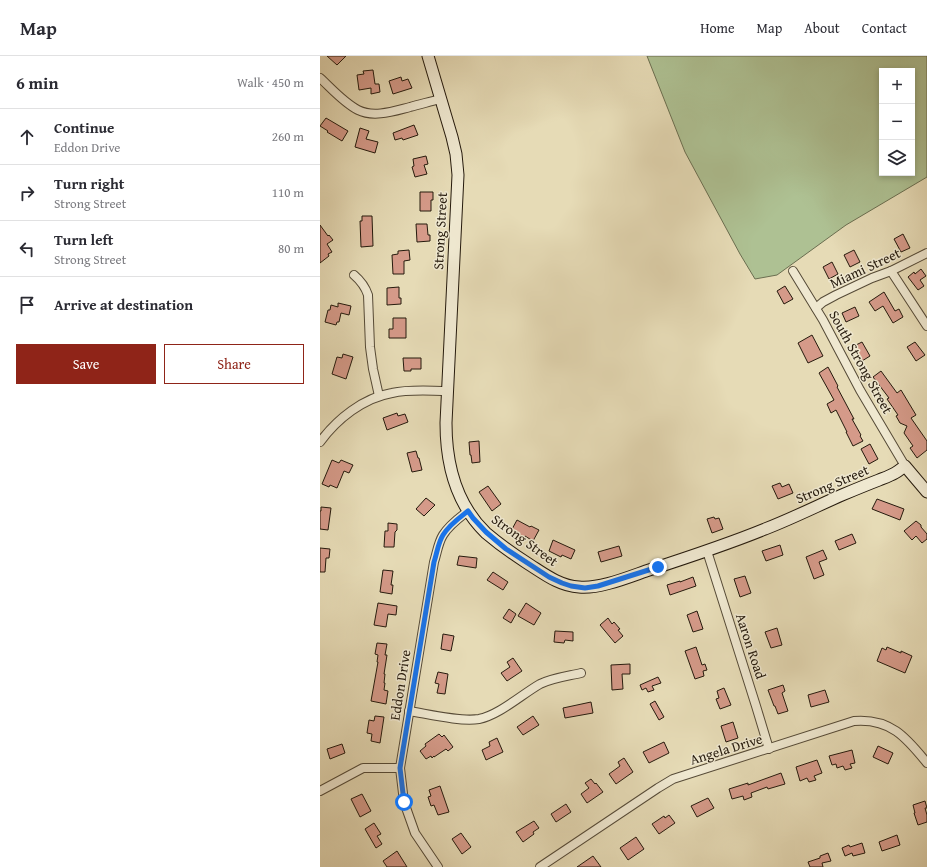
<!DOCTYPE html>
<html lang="en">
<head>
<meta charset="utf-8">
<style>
	body { margin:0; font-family:"Gentium Book Plus",serif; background:#f7f7f7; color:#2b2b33 }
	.controls { position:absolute; right:12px; top:12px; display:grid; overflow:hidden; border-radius:0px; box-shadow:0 2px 6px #0003 }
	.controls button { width:36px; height:36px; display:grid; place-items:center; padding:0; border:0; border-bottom:1px solid #e1e1e2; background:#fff; color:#2b2b33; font:20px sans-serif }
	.stop { position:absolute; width:12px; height:12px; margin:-9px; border:3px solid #1a73e8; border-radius:50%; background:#fff }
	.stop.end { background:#1a73e8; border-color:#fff; box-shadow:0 1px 4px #0008 }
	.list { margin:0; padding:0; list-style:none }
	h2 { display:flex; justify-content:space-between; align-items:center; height:52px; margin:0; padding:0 16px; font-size:17px }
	h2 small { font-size:13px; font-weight:400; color:#7c7c81 }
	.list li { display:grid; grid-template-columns:26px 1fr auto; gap:12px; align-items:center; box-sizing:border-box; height:56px; padding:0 16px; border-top:1px solid #e1e1e2 }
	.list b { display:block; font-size:15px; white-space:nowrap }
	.list p { margin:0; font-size:13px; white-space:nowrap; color:#7c7c81 }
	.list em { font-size:13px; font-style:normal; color:#7c7c81 }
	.actions { display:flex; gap:8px; padding:12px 16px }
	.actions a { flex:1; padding:9px 0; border:1px solid #8f2418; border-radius:0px; text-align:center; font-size:14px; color:#8f2418 }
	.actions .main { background:#8f2418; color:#fff }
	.icon { flex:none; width:22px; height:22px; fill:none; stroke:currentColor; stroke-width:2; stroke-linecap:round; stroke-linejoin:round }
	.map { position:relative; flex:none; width:607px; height:811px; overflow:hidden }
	header { display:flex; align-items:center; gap:24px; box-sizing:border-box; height:56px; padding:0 20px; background:#fff; border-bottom:1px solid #e1e1e2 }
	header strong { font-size:19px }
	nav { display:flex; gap:22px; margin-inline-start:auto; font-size:14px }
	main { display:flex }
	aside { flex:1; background:#fff }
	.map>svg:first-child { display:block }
	.green { fill:#aec193; stroke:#6a6e50; fill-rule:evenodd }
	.building { fill:#d59a89; stroke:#251a0d }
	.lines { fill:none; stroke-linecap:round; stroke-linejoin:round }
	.street-casing { stroke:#554a37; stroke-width:10 }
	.secondary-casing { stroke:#251a0d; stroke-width:13 }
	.street { stroke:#efe8d0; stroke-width:8 }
	.secondary { stroke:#efe8d0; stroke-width:11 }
	.route { stroke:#1a73e8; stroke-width:5 }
	.labels { text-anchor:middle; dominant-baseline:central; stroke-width:3; stroke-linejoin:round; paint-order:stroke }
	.street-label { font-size:14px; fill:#251a0d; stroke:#efe8d0 }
</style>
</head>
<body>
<header>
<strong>Map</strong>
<nav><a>Home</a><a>Map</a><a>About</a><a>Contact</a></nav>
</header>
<main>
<aside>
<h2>6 min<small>Walk · 450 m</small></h2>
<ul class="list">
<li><svg class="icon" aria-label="ahead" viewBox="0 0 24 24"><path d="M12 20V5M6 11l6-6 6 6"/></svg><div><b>Continue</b><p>Eddon Drive</p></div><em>260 m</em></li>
<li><svg class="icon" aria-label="right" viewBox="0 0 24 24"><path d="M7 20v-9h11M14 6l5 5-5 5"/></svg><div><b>Turn right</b><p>Strong Street</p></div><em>110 m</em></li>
<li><svg class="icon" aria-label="left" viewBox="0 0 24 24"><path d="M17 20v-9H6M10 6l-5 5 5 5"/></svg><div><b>Turn left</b><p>Strong Street</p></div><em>80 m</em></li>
<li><svg class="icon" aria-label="arrive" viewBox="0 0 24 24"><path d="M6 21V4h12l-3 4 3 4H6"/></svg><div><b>Arrive at destination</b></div></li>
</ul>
<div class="actions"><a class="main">Save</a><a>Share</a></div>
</aside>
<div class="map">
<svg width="607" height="811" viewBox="0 0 607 811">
	<rect width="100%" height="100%" fill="#e6dbb6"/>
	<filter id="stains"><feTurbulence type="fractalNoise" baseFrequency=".005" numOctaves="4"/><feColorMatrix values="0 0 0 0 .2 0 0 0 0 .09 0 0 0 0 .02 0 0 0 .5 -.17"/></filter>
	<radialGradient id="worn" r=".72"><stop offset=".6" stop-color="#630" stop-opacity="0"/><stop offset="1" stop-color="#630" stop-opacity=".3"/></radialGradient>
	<path class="green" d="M327,0h280v121l-81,48 -69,50 -22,4 -15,-25 -55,-102zM562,15h30v102h-30z"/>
	<g class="building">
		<polygon points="7,0 26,0 17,9"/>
		<polygon points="53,14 55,28 59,28 60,36 51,38 51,32 39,34 37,19 44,18 43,15"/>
		<polygon points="81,21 82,25 88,23 92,32 73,38 69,25"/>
		<polygon points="6,62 28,75 22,85 7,76 8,75 0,70"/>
		<polygon points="94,69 98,79 83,84 82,82 75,84 73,77"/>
		<polygon points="40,72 49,75 46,83 58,86 55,97 35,91"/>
		<polygon points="106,100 108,108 104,109 107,118 95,121 92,111 94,110 93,103"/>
		<polygon points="100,136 113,136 113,144 111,144 111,155 100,155"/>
		<polygon points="42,160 52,160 53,190 41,191 40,165 42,165"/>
		<polygon points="96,168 107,168 108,179 110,179 110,185 97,186"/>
		<polygon points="0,169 8,180 9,179 13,184 7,188 12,196 8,198 9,200 0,207"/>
		<polygon points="583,178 590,192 581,196 574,183"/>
		<polygon points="89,194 90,204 84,205 84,218 73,218 72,199 78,198 78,195"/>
		<polygon points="534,194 540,206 530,211 524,199"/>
		<polygon points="512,206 518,218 509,223 503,211"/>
		<polygon points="601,213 606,220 600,224 604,230 598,234 588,221 594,216 595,218"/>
		<polygon points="465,230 473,243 464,248 457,235"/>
		<polygon points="79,231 79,242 81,242 81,248 67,249 67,232"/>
		<polygon points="564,236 575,255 579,253 583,261 573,267 563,250 555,255 549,246"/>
		<polygon points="18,247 31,250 29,259 21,257 19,266 17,266 16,269 5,266 8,254 10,254 11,249 18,251"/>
		<polygon points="535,251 539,260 526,266 522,257"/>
		<polygon points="73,262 86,262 86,282 69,282 69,273 73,273"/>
		<polygon points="492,279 503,300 488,307 478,287"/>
		<polygon points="542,286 550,300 542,305 534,290"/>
		<polygon points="595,286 605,299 596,305 587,291"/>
		<polygon points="23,298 33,301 26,323 12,318 17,301 22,302"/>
		<polygon points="83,302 101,302 101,313 91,313 91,315 84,315"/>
		<polygon points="508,311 518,330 517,331 534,363 532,363 541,379 540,380 543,385 533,390 526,376 527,376 516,354 511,357 507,348 514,344 499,317"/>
		<polygon points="561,315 577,337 581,334 596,359 591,362 607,385 607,394 597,402 590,392 593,390 584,377 587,370 580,367 576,360 578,359 567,343 569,342 553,321"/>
		<polygon points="77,357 78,360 85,358 88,366 67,374 63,362"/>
		<polygon points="159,385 160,406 152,407 151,399 150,399 149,386"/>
		<polygon points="550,388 558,403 549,408 541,393"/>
		<polygon points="96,395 98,402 99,402 102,414 92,416 87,397"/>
		<polygon points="12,404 19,407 21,404 33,409 29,417 24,415 17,432 10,429 9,431 2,428"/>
		<polygon points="460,427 462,431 469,428 473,437 458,443 452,430"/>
		<polygon points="168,430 181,448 172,455 159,436"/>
		<polygon points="106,442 115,449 104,460 96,453"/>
		<polygon points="557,443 584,453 580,464 552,453"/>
		<polygon points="1,451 11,452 8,474 0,473 0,455 1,455"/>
		<polygon points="394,461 395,463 399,462 403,473 392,477 387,463"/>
		<polygon points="197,464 210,471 211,470 219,474 213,485 205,480 204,482 191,475"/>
		<polygon points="596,465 601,469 601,471 607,478 607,483 602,487 596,480 592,484 584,475"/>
		<polygon points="68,467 77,468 77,474 75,476 74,491 64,491 65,475 68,475"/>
		<polygon points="532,478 536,487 519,494 515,485"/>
		<polygon points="233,484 255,494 251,503 242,499 241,501 229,495"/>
		<polygon points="460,489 463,499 446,505 442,495"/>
		<polygon points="299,490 302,500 281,506 278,496"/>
		<polygon points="0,492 10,493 9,502 6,502 5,516 0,516"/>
		<polygon points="503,494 507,503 499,506 504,519 494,523 486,501"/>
		<polygon points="139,500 157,502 156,512 137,509"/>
		<polygon points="63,514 73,515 71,529 73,529 72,538 60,536"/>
		<polygon points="173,516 188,526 183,534 167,524"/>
		<polygon points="425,520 431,537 420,541 414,523"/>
		<polygon points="373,521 376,530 350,539 347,529 360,525 360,526"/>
		<polygon points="58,547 77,550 76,559 68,558 66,571 54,569"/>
		<polygon points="206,547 221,557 214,569 198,560"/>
		<polygon points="189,553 196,558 191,567 183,562"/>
		<polygon points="377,555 383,573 373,576 367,559"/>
		<polygon points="288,562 292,568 294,566 300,573 298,574 303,580 295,587 280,569"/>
		<polygon points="457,572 462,589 451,592 445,576"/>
		<polygon points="235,575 253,576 253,585 245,584 244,587 234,586"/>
		<polygon points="123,578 134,580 131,595 121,593"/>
		<polygon points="57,587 67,588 65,599 67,599 64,618 65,618 64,627 65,627 64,634 68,635 66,648 51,645 58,606 57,606 58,599 55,598"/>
		<polygon points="376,591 382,609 385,608 387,614 383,615 384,620 375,623 365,595"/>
		<polygon points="567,591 581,597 581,595 592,600 585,617 557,605 562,592 566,594"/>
		<polygon points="193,602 202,615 187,625 181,617 190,611 187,606"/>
		<polygon points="310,608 310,618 302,618 303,633 292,634 291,609"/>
		<polygon points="118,616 128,618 125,638 117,637 119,628 115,627"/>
		<polygon points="338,621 341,627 332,630 334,634 328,636 326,632 322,634 320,629"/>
		<polygon points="463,629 465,635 462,637 468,655 458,658 455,650 454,650 448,634"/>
		<polygon points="404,632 411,649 400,653 396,643 399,642 397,635"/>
		<polygon points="505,634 509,646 491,651 488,639"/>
		<polygon points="335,645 344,661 339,664 330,648"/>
		<polygon points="271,646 273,657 245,662 243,652"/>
		<polygon points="55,660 64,661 60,687 51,685 52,678 47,677 49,664 54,665"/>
		<polygon points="213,660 219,669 203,679 197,671"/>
		<polygon points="413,666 418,682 406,686 401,670"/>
		<polygon points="119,678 122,681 124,679 133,691 128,695 126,693 114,701 114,700 112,702 111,700 106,703 100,695 106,690 105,688"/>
		<polygon points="177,682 183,696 166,704 162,694 170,690 169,686"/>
		<polygon points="344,686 349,697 329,707 323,696"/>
		<polygon points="22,688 25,697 10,703 7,693"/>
		<polygon points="558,690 573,697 568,708 553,701"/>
		<polygon points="532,694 535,707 530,708 532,712 525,714 523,710 517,712 516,708 512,709 509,700"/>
		<polygon points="304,702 313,716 296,728 289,718 300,710 298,706"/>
		<polygon points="497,704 502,717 494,720 496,724 489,726 487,722 480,725 476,711"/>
		<polygon points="461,717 465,728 448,733 447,731 431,737 432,741 424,744 423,740 412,743 409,733 428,727 428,729"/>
		<polygon points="271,723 275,728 276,727 283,736 267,747 261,738 269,732 265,727"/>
		<polygon points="120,730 129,756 118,759 114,749 111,750 108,741 111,740 109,734"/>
		<polygon points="42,738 51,755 40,761 31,743"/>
		<polygon points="388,742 394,752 377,761 371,750"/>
		<polygon points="605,745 607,752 605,752 607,759 607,766 598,769 594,757 595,757 593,749"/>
		<polygon points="246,748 251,756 236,766 231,758"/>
		<polygon points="349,759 355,767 339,778 332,768 344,760 345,762"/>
		<polygon points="214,765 219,772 213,776 214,778 203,786 196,776"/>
		<polygon points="54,767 61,778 57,780 62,788 56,792 45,773"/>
		<polygon points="141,777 151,791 142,798 132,783"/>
		<polygon points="577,779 580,789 562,795 559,786"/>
		<polygon points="316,781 324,793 308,804 300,792"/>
		<polygon points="542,787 545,797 533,800 532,797 525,800 522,792 529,789 530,791"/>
		<polygon points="77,795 87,811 67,811 63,805"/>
		<polygon points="508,797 511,805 502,807 503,811 490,811 488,806 500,802 500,800"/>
		<polygon points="273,800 281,811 257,811"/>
	</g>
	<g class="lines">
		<g class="street-casing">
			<g id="street">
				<path d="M0,22c12,11 24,25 38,32 16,8 36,1 52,-3 10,-3 20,-5 30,-8"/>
				<polyline points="473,215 503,264 540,334 585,410"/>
				<polyline points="571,215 607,270"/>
				<path d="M34,219c7,6 11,11 14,20l2,52 3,22 6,27"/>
				<polyline points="496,252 503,246 516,239 552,222 571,215 607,197"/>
				<path d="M0,386c17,-23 43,-44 72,-49 18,-4 37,-2 56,-2"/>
				<polyline points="387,495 436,650 449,693"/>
				<path d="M89,655c19,3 51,11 70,8 20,-4 42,-24 61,-35 12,-6 28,-8 41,-11"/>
				<polyline points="0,735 43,712 80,712"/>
				<path d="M118,811l-23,-34 -11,-31 -4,-34 34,-206c3,-9 4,-19 9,-27 6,-10 16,-17 25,-24"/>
				<path d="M220,811l118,-79 15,-9 181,-58c36,-3 52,16 73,42"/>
			</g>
		</g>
		<g class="secondary-casing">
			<path id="secondary" d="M108,0l24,81 4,17 2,21 -12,248c0,41 9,80 40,110 13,11 27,21 41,30 16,10 32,23 52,24 20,2 47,-9 67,-16 40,-13 80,-26 119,-42 26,-10 52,-23 77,-34 12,-5 24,-10 37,-15 5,-2 11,-4 16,-7 4,-2 7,-5 10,-7l22,26"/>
		</g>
		<use href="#street" class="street"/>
		<use href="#secondary" class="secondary"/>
	</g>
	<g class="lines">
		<path class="route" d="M84,746l-4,-34 34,-206c3,-9 4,-19 9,-27 6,-10 16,-17 25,-24l5,7 13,14 20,17 43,28 13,6 9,3 14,2 13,-2 60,-19"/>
	</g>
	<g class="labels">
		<g class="street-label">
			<text transform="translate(120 175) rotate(-87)">Strong Street</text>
			<text transform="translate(545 212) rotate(-25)">Miami Street</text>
			<text transform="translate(541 306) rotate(61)">South Strong Street</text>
			<text transform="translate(512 428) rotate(-23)">Strong Street</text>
			<text transform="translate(205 484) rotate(36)">Strong Street</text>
			<text transform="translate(431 590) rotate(72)">Aaron Road</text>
			<text transform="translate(80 629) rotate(-81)">Eddon Drive</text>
			<text transform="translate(406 693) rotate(-17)">Angela Drive</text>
		</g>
	</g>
	<rect width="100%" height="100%" filter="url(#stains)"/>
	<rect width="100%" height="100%" fill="url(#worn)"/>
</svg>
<div class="controls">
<button>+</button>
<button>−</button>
<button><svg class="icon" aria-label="layers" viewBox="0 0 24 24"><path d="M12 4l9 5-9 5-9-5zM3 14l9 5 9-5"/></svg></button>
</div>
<div class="stop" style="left:84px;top:746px"></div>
<div class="stop end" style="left:338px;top:511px"></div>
</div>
</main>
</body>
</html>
